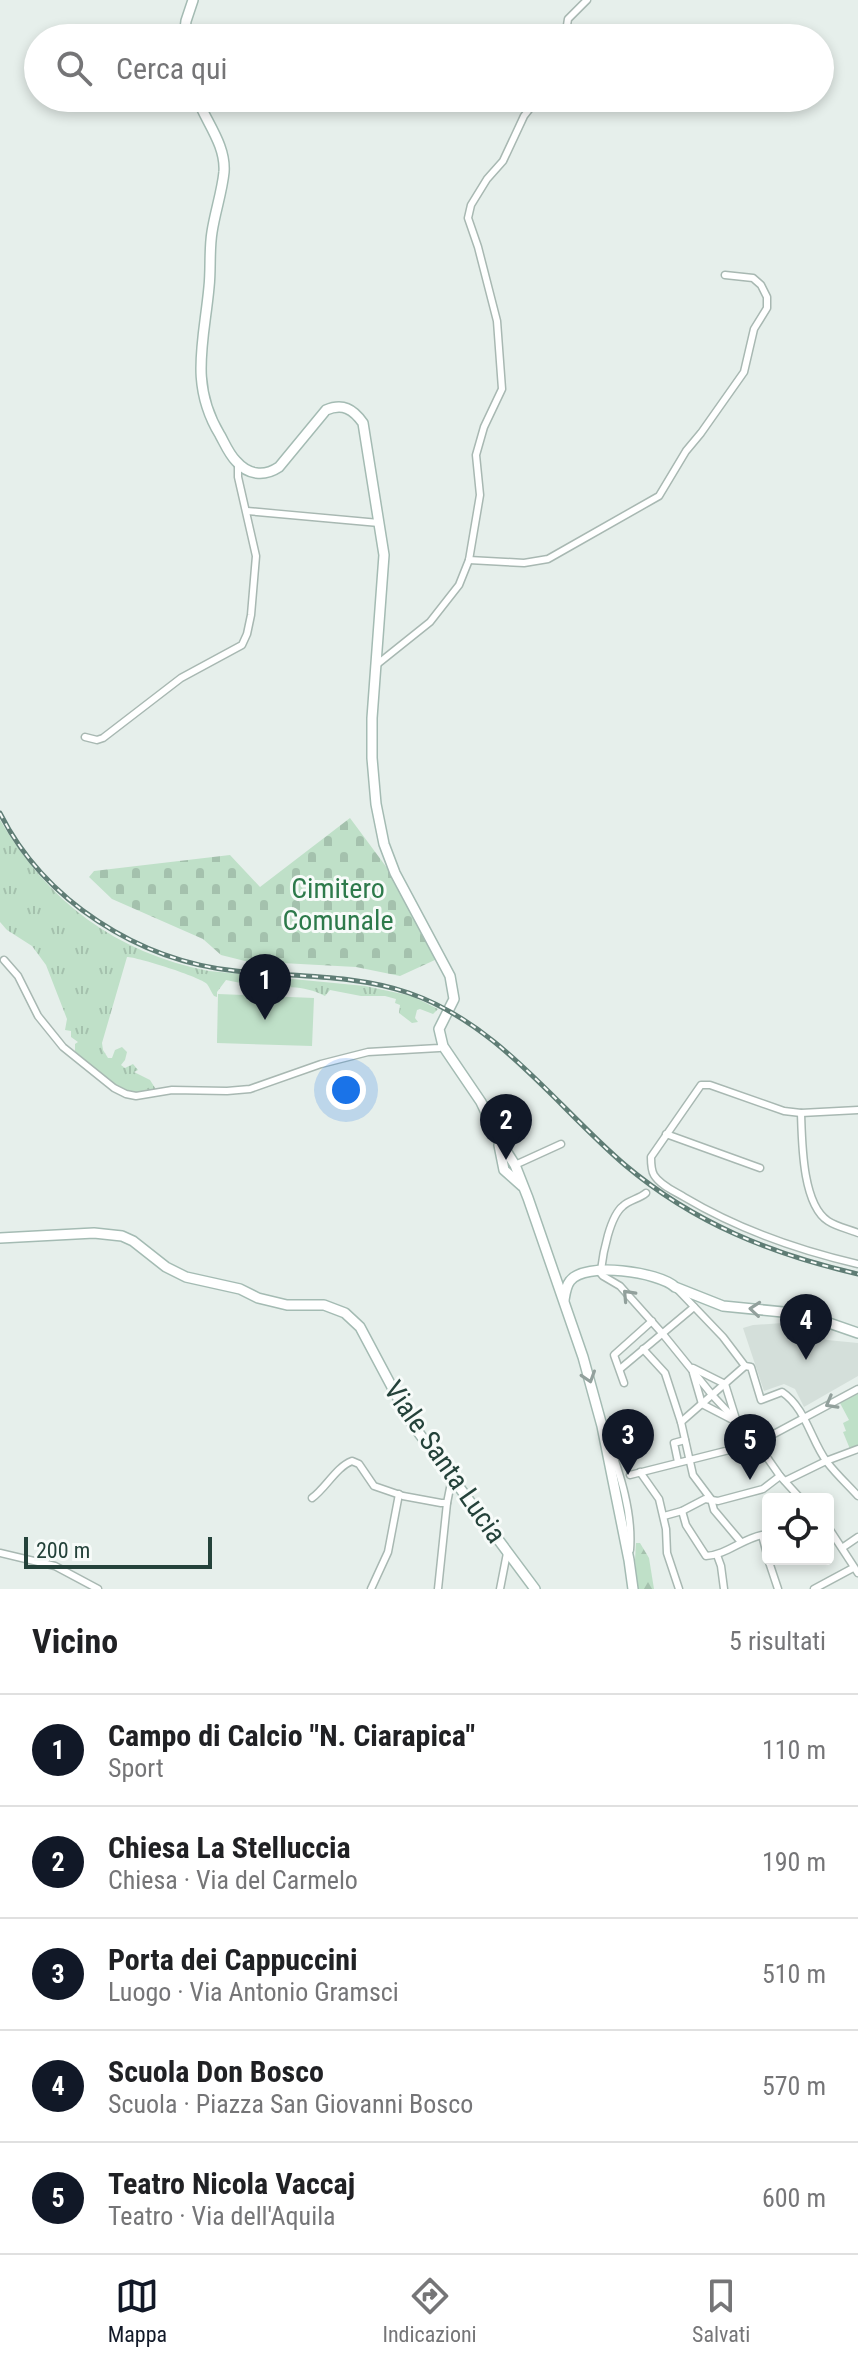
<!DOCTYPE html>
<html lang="it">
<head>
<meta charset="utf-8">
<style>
	body { margin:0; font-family:"Roboto Condensed",sans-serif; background:#f6f6f6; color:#202124 }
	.controls { position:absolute; right:24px; bottom:24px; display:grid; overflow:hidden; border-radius:8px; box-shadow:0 4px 12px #0003 }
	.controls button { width:72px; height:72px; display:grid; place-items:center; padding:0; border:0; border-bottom:2px solid #e0e0e0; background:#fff; color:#202124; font:40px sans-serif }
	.scale { position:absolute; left:24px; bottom:20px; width:188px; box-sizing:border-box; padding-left:8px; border:4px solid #24423a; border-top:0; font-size:22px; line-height:28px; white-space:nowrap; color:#24423a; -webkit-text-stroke:6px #f7fbf9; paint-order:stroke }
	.you { position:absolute; left:346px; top:1090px; width:28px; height:28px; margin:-20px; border:6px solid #fff; border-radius:50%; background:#1a73e8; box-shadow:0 0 0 12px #1a73e833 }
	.badge { display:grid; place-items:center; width:52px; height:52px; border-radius:50%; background:#111827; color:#fff; font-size:26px; font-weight:700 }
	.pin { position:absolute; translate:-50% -66px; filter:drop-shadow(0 2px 4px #0008) }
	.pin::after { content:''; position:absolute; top:42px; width:28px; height:24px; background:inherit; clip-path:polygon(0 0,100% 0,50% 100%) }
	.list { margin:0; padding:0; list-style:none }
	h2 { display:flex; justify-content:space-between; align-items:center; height:104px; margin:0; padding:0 32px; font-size:34px }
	h2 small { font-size:26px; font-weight:400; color:#757577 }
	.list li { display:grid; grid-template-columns:52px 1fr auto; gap:24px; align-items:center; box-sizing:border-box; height:112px; padding:0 32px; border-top:2px solid #e0e0e0 }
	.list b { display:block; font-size:30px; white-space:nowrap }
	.list p { margin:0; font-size:26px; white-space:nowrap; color:#757577 }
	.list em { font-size:26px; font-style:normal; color:#757577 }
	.icon { flex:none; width:44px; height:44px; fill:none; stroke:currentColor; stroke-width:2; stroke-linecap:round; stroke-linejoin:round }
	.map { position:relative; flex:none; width:858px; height:1589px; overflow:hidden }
	.search { position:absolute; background:#fff; box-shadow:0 4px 12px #0003; left:24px; right:24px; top:24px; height:88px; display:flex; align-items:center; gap:20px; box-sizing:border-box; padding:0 28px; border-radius:44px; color:#757577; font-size:30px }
	.sheet { height:664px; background:#fff }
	nav { display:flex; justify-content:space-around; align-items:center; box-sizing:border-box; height:112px; border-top:2px solid #e0e0e0; background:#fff; font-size:22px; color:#757577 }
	nav a { display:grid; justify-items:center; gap:4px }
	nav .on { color:#111827 }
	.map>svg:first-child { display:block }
	.built { fill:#d4dfda }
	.grass { fill:url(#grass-tufts) }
	.forest { fill:url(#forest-firs) }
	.cemetery { fill:url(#cemetery-stones) }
	.green { fill:#bfe0c8 }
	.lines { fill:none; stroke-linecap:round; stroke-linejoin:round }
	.street-casing { stroke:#a8b8b2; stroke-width:9 }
	.secondary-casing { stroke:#a4bbb3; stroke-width:12 }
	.street { stroke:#fff; stroke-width:6 }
	.secondary { stroke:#fff; stroke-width:9 }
	.rail-casing { stroke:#5f7d75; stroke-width:5 }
	.rail { stroke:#f7fbf9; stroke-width:2; stroke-dasharray:6; stroke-linecap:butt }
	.oneway { stroke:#92a09c }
	.labels { text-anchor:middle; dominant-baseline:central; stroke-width:6; stroke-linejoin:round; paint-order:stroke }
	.park-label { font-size:28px; fill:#2d7a4b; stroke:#f7fbf9 }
	.street-label { font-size:28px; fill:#24423a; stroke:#f7fbf9 }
</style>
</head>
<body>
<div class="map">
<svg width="858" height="1589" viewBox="0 0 858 1589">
	<defs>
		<pattern id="grass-tufts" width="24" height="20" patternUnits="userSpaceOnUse" patternTransform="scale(2)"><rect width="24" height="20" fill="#bfe0c8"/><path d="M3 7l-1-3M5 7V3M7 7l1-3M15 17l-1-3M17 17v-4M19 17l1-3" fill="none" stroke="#a4c1ad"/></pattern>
		<pattern id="forest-firs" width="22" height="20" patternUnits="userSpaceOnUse" patternTransform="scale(2)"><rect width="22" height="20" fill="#bfe0c8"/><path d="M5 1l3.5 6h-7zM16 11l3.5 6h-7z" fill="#a4c1ad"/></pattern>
		<pattern id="cemetery-stones" width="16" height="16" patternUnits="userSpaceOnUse" patternTransform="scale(2)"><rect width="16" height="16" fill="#bfe0c8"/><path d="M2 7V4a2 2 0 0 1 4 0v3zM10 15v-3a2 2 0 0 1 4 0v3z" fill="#a4c1ad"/></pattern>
	</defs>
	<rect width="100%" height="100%" fill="#e6efeb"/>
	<polygon class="built" points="783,1323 827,1340 858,1343 858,1376 804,1407 795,1389 784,1384 764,1391 743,1328 753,1325"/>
	<path class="grass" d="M0,820c47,81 116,133 209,151l156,15 47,10 26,13 -5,5 -13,-5 -3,1 -2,8 3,4 -6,1 -13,-10 1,-8 -5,-2 1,-4 -11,-3h-24l-31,-6 -5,6c-22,-12 -44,-8 -68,-10 -11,-2 -21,-4 -31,-6l-9,12v5l-3,-1c-3,-4 -4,-8 -7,-12 -6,-7 -70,-27 -80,-27l-25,86 1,7 5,8h4l3,-8 7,-3 5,5 -2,8 -4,5 4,3 8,-4 5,6 -4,2 16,8 7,11c-6,1 -13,2 -19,2 -23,-1 -48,-26 -63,-42v-7l3,-2 -7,-5v-6l-6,-1 2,-11 -21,-54 -14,-19 -25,-16 -7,-8z"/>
	<polygon class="forest" points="636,1543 640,1543 649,1558 654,1589 638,1589 635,1560"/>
	<polygon class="cemetery" points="350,818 393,876 437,959 400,976 356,967 245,961 221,955 203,939 112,899 89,877 94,871 230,855 260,887"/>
	<g class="green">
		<polygon points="218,994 314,998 312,1046 217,1043"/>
		<polygon points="858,1393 858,1446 850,1449 843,1432 846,1431 843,1423 849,1420 840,1403"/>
	</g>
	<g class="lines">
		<g class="street-casing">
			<g id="street">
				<polyline points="565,38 568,19 587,0"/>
				<polyline points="247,511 379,523"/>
				<polyline points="469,560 524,563 548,559 659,496 686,451 701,433 744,372 754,329 767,308 767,297 761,285 753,278 725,275"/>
				<polyline points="375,666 430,622 459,585 469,560 480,495 476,455 484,427 502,389 497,321 478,247 468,218 471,205 487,179 503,161 524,116 538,98"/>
				<polyline points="85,737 97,740 103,738 181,678 242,645 247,634 251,615 256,556 238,477 238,464"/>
				<polyline points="4,960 18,976 38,1016 63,1047 114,1088 126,1094 136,1096 172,1090 227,1091 250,1089 321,1064 368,1052 439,1048 443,1046"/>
				<path d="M858,1110l-57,3 -17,-2 -74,-26h-9l-50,72c0,6 0,13 3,18 6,10 20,16 30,22 54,32 113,53 174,67"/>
				<path d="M801,1113c1,28 1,91 27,108 9,6 21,8 30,12"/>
				<polyline points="666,1134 760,1168"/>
				<polyline points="515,1165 561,1144"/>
				<polyline points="598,1270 603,1276 620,1286 662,1333 713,1396 757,1443 780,1476 801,1499"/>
				<path d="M601,1270c2,-17 9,-54 22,-64 6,-6 16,-7 23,-13"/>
				<path d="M679,1291l44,46 22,29 6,1 10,33 21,-8c24,16 29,49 45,70 9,12 21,23 31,34"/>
				<polyline points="643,1349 665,1373 681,1422 693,1475 711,1499 714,1510 741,1542"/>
				<polyline points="693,1368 725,1384 736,1419"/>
				<polyline points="620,1369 694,1307"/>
				<polyline points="693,1373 702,1404 731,1419"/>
				<polyline points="624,1383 614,1355 652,1321"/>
				<polyline points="681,1422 745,1366"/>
				<path d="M608,1440c12,34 25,73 22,110"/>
				<polyline points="678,1462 674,1443 685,1440"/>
				<polyline points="640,1472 659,1499 666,1529 667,1553 679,1589"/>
				<polyline points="630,1475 757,1443 858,1389"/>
				<polyline points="785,1481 826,1461 858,1449"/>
				<path d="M312,1498c14,-10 24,-31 40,-37l7,3 15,22 29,10 38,7h6l5,-25"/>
				<path d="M682,1511l4,14 20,31c20,-1 36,-17 56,-21l6,23"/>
				<polyline points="664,1516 682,1511 705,1499 718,1501 763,1489 780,1476"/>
				<polyline points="828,1527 858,1573"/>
				<polyline points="842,1548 858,1537"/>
				<polyline points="0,1553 55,1566 98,1589"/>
				<polyline points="717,1555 721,1566 724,1589"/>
				<polyline points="768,1559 778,1589"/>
				<polyline points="371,1589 388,1552 399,1494"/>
				<polyline points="438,1589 447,1503"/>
				<polyline points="500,1589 507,1553"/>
				<polyline points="814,1589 853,1568"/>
			</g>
		</g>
		<g class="secondary-casing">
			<g id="secondary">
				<polyline points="184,38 186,21 193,0"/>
				<path d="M197,98c9,24 29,47 27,74 -2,20 -9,40 -12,60 -3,18 -1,37 -3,55 -5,55 -20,97 11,148 5,9 9,19 16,26 12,14 28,16 43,6l47,-57c17,-7 27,-1 37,13l21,132 -12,163v40l4,46 8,40 11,29 55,103 4,23 -15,30 4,17 38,56 17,36 17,27 13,33 55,159 19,69 27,134 4,29"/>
				<polyline points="499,1145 504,1170 522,1186"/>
				<polyline points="0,1238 94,1233 122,1236 133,1241 166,1267 186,1277 240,1289 258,1298 287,1305 324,1305 345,1313 360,1327 410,1421 535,1589"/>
				<path d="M564,1300c1,-6 2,-14 6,-19 15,-20 89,-9 105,6l48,19 80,8 55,19"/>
			</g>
		</g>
		<use href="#street" class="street"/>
		<use href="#secondary" class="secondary"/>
		<g class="rail-casing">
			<path id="rail" d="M0,813c44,88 139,148 236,158 57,6 118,3 173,22 90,31 147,113 216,172 69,58 146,89 233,109"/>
		</g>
		<use href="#rail" class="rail"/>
	</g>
	<defs><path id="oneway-chevron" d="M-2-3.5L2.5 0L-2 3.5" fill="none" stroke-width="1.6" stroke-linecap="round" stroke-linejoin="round" transform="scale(2)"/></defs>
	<g class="oneway">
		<use href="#oneway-chevron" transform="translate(628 1295) rotate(-133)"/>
		<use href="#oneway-chevron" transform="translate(755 1309) rotate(-175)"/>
		<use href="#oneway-chevron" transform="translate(589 1377) rotate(72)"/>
		<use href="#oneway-chevron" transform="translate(831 1403) rotate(151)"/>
	</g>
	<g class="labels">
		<g class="park-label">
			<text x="338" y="888">Cimitero<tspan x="338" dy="32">Comunale</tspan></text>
		</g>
		<g class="street-label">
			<text transform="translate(445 1462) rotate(55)">Viale Santa Lucia</text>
		</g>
	</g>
</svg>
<div class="controls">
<button><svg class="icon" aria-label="locate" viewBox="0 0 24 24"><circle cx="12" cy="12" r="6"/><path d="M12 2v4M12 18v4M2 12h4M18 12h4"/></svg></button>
</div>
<div class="scale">200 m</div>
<div class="you"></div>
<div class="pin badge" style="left:265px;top:1020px">1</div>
<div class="pin badge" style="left:506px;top:1160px">2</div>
<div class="pin badge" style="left:628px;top:1475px">3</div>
<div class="pin badge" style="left:806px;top:1360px">4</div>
<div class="pin badge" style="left:750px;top:1480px">5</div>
<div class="search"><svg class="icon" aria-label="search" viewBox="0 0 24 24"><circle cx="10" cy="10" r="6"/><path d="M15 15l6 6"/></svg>Cerca qui</div>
</div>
<section class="sheet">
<h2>Vicino<small>5 risultati</small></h2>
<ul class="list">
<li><span class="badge">1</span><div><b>Campo di Calcio &quot;N. Ciarapica&quot;</b><p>Sport</p></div><em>110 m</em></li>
<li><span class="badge">2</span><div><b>Chiesa La Stelluccia</b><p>Chiesa · Via del Carmelo</p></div><em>190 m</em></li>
<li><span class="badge">3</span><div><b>Porta dei Cappuccini</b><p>Luogo · Via Antonio Gramsci</p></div><em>510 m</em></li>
<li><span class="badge">4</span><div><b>Scuola Don Bosco</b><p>Scuola · Piazza San Giovanni Bosco</p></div><em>570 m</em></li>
<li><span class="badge">5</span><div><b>Teatro Nicola Vaccaj</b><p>Teatro · Via dell'Aquila</p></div><em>600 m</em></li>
</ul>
</section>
<nav>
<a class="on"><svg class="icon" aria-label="map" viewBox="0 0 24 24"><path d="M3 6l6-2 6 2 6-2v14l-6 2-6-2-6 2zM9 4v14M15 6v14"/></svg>Mappa</a>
<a><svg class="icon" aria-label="directions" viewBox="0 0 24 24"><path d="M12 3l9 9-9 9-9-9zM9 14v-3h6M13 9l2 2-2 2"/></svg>Indicazioni</a>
<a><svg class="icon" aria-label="saved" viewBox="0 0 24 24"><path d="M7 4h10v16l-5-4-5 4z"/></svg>Salvati</a>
</nav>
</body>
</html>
